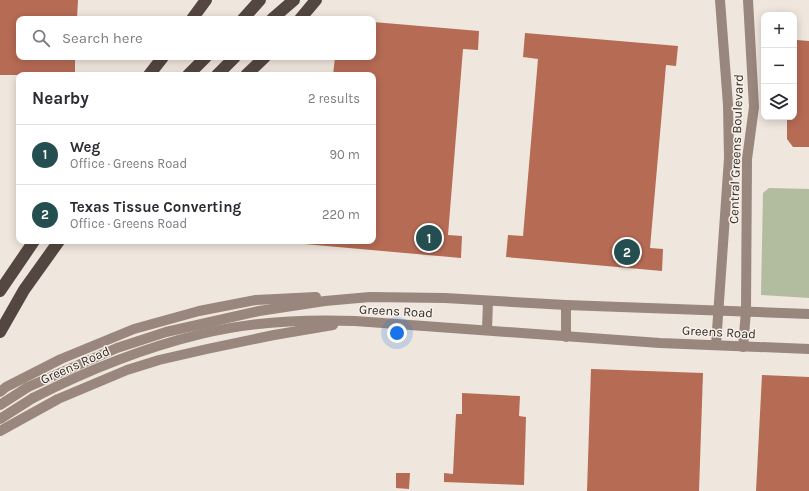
<!DOCTYPE html>
<html lang="en">
<head>
<meta charset="utf-8">
<style>
	body { margin:0; font-family:Karla,sans-serif; background:#f2f2f3; color:#2b2b33 }
	.controls { position:absolute; right:12px; top:12px; display:grid; overflow:hidden; border-radius:8px; box-shadow:0 2px 10px #0003 }
	.controls button { width:36px; height:36px; display:grid; place-items:center; padding:0; border:0; border-bottom:1px solid #e1e1e2; background:#fff; color:#2b2b33; font:20px sans-serif }
	.you { position:absolute; left:397px; top:333px; width:14px; height:14px; margin:-10px; border:3px solid #fff; border-radius:50%; background:#1a73e8; box-shadow:0 0 0 6px #1a73e833 }
	.badge { display:grid; place-items:center; width:26px; height:26px; border-radius:50%; background:#244e50; color:#fff; font-size:13px; font-weight:700 }
	.pin { position:absolute; translate:-50% -50%; border:2px solid #fff; box-shadow:0 1px 4px #0006 }
	.list { margin:0; padding:0; list-style:none }
	h2 { display:flex; justify-content:space-between; align-items:center; height:52px; margin:0; padding:0 16px; font-size:17px }
	h2 small { font-size:13px; font-weight:400; color:#7c7c81 }
	.list li { display:grid; grid-template-columns:26px 1fr auto; gap:12px; align-items:center; box-sizing:border-box; height:60px; padding:0 16px; border-top:1px solid #e1e1e2 }
	.list b { display:block; font-size:15px; white-space:nowrap }
	.list p { margin:0; font-size:13px; white-space:nowrap; color:#7c7c81 }
	.list em { font-size:13px; font-style:normal; color:#7c7c81 }
	.icon { flex:none; width:22px; height:22px; fill:none; stroke:currentColor; stroke-width:2; stroke-linecap:round; stroke-linejoin:round }
	.map { position:relative; flex:none; width:809px; height:491px; overflow:hidden }
	.search { position:absolute; background:#fff; box-shadow:0 2px 10px #0003; left:16px; top:16px; width:360px; height:44px; display:flex; align-items:center; gap:10px; box-sizing:border-box; padding:0 14px; border-radius:8px; color:#7c7c81; font-size:15px }
	.panel { position:absolute; background:#fff; box-shadow:0 2px 10px #0003; left:16px; top:72px; width:360px; height:172px; border-radius:8px }
	.map>svg:first-child { display:block }
	.green { fill:#b2bc9f }
	.building { fill:#b66b54 }
	.lines { fill:none; stroke-linecap:round; stroke-linejoin:round }
	.secondary { stroke:#99867c; stroke-width:10 }
	.highway { stroke:#544741; stroke-width:12 }
	.secondary-bridge { stroke:#99867c; stroke-width:10 }
	.labels { text-anchor:middle; dominant-baseline:central; stroke-width:3; stroke-linejoin:round; paint-order:stroke }
	.street-label { font-size:13px; fill:#342c29; stroke:#f7f0e9 }
</style>
</head>
<body>
<div class="map">
<svg width="809" height="491" viewBox="0 0 809 491">
	<rect width="100%" height="100%" fill="#efe6dd"/>
	<polygon class="green" points="769,188 809,189 809,298 761,295 763,193"/>
	<g class="building">
		<polygon points="0,0 78,0 77,19 19,19 19,57 75,57 75,75 0,75"/>
		<polygon points="373,22 479,31 478,50 463,49 448,235 462,236 461,258 304,244 304,241 373,241 373,75 333,75 335,57 373,57"/>
		<polygon points="525,33 678,46 676,66 666,65 650,248 663,249 662,271 506,257 508,235 523,236 538,59 523,57"/>
		<polygon points="797,40 809,41 809,147 793,147 787,139 787,117 794,117 794,43"/>
		<polygon points="591,369 703,373 699,491 587,491"/>
		<polygon points="762,375 809,377 809,491 756,491"/>
		<polygon points="462,393 520,396 519,416 526,417 524,485 444,482 444,473 453,474 456,414 462,414"/>
		<polygon points="396,473 410,473 409,489 396,488"/>
	</g>
	<g class="lines">
		<g class="secondary">
			<polyline points="487,330 488,301"/>
			<polyline points="566,337 566,305"/>
			<polyline points="716,345 729,158 728,105 720,0"/>
			<polyline points="743,347 746,311 747,159 754,107 748,0"/>
			<polyline points="28,387 117,348 166,332 259,311 325,301 370,297 445,298 566,305 809,314"/>
			<polyline points="0,392 6,387 61,359 134,329 199,311 256,300 316,297"/>
			<path d="M33,398c53,-27 110,-50 168,-64 50,-12 103,-15 154,-13l305,22 149,6"/>
			<polyline points="0,431 58,399 127,370 159,360 207,349 274,335 333,325"/>
		</g>
		<g class="highway">
			<polyline points="192,19 206,0"/>
			<polyline points="243,19 260,0"/>
			<polyline points="272,19 294,0"/>
			<polyline points="300,19 316,0"/>
			<polyline points="149,75 163,57"/>
			<polyline points="188,75 206,57"/>
			<polyline points="217,75 235,57"/>
			<polyline points="246,75 265,57"/>
			<polyline points="0,291 34,241"/>
			<polyline points="0,332 24,290 59,241"/>
		</g>
		<g class="secondary-bridge">
			<polyline points="0,405 28,387"/>
			<polyline points="0,419 33,398"/>
		</g>
	</g>
	<g class="labels">
		<g class="street-label">
			<text transform="translate(736 149) rotate(-88)">Central Greens Boulevard</text>
			<text transform="translate(396 311) rotate(3)">Greens Road</text>
			<text transform="translate(719 332) rotate(3)">Greens Road</text>
			<text transform="translate(75 365) rotate(-24)">Greens Road</text>
		</g>
	</g>
</svg>
<div class="controls">
<button>+</button>
<button>−</button>
<button><svg class="icon" aria-label="layers" viewBox="0 0 24 24"><path d="M12 4l9 5-9 5-9-5zM3 14l9 5 9-5"/></svg></button>
</div>
<div class="you"></div>
<div class="pin badge" style="left:429px;top:238px">1</div>
<div class="pin badge" style="left:627px;top:252px">2</div>
<div class="search"><svg class="icon" aria-label="search" viewBox="0 0 24 24"><circle cx="10" cy="10" r="6"/><path d="M15 15l6 6"/></svg>Search here</div>
<section class="panel">
<h2>Nearby<small>2 results</small></h2>
<ul class="list">
<li><span class="badge">1</span><div><b>Weg</b><p>Office · Greens Road</p></div><em>90 m</em></li>
<li><span class="badge">2</span><div><b>Texas Tissue Converting</b><p>Office · Greens Road</p></div><em>220 m</em></li>
</ul>
</section>
</div>
</body>
</html>
